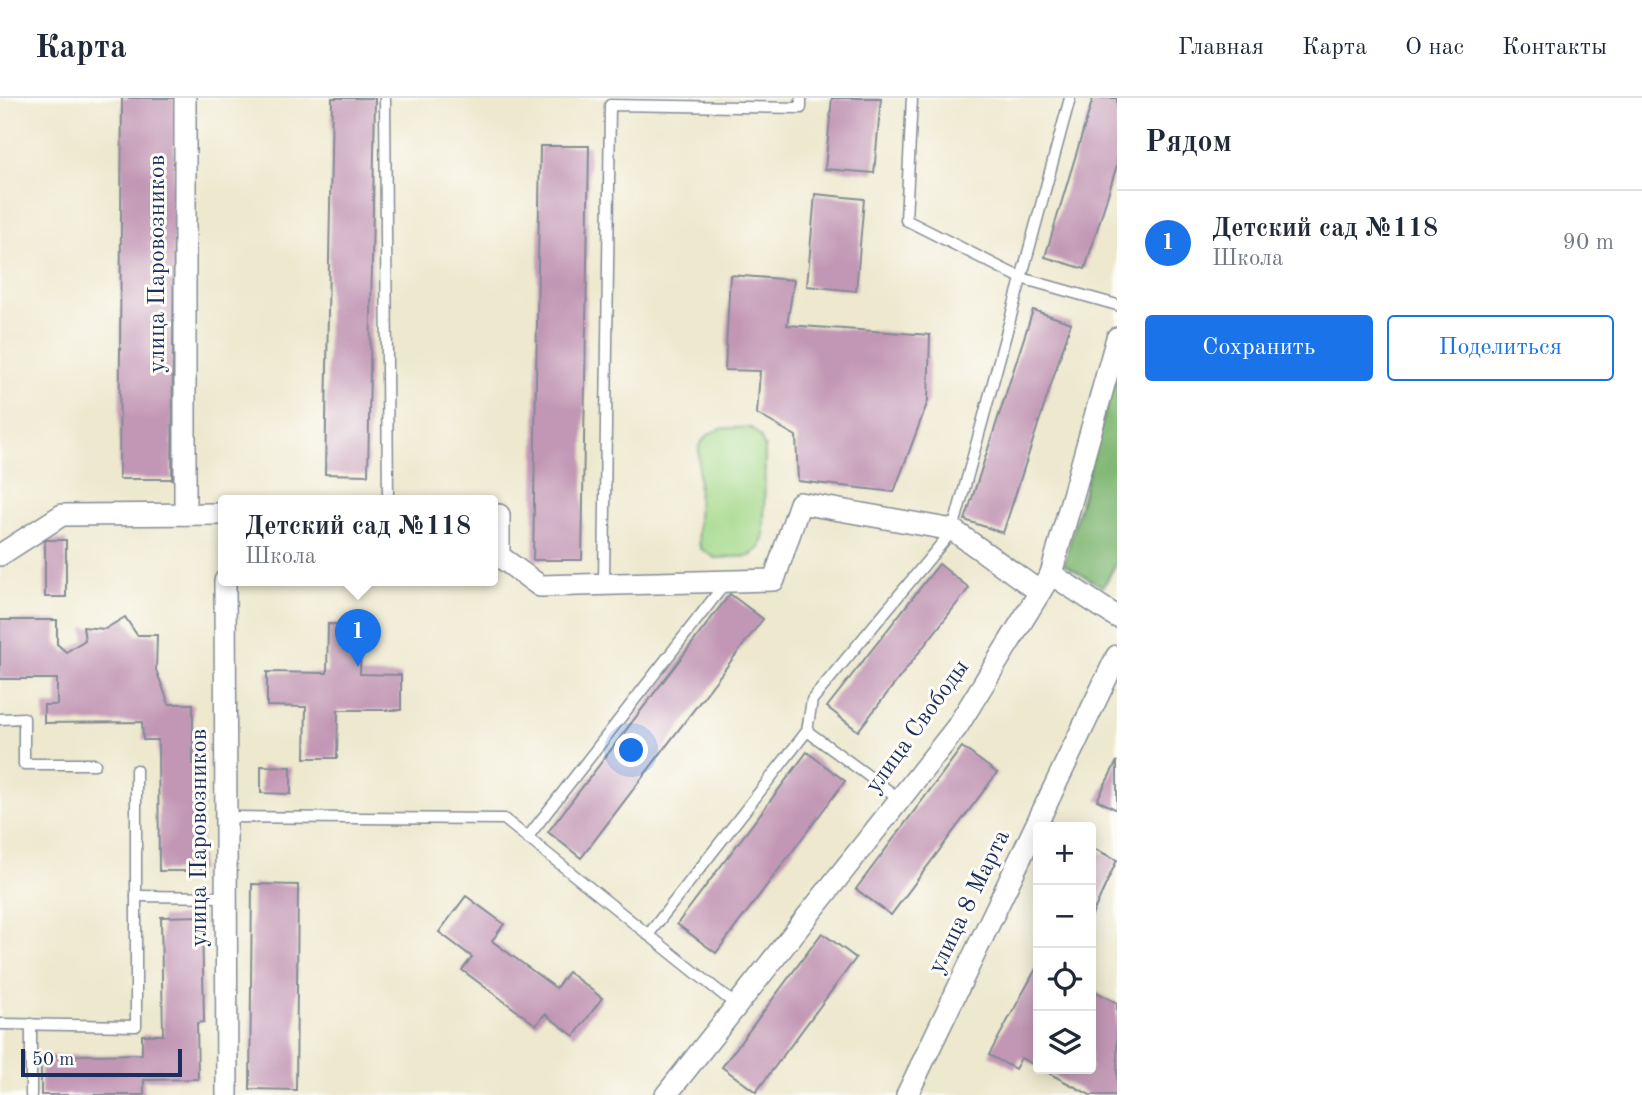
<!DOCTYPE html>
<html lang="ru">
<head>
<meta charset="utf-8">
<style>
	body { margin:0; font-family:"Old Standard TT",serif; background:#f2f2f3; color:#1f2937 }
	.controls { position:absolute; right:21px; bottom:21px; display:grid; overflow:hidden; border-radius:7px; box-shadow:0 4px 18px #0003 }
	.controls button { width:63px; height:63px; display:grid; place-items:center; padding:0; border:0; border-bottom:2px solid #e0e1e3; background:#fff; color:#1f2937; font:35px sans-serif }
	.scale { position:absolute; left:21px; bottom:18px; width:161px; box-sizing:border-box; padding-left:7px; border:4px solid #1b2f5e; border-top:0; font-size:19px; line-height:24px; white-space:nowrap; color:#1b2f5e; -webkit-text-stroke:5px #fdfcf7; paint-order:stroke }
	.you { position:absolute; left:632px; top:653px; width:24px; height:24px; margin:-18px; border:5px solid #fff; border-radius:50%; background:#1a73e8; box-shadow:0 0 0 10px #1a73e833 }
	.badge { display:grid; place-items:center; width:46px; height:46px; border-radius:50%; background:#1a73e8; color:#fff; font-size:23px; font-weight:700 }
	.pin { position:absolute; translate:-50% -58px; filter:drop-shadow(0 2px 4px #0008) }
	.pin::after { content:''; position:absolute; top:37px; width:24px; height:21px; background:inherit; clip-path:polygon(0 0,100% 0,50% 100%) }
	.popup { position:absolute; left:218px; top:397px; width:280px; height:91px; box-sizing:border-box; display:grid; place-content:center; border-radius:7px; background:#fff; filter:drop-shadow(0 2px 5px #0005); font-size:23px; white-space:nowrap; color:#747a83 }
	.popup b { font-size:26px; color:#1f2937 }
	.popup::after { content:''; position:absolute; left:50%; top:100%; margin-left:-14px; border:14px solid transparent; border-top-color:#fff }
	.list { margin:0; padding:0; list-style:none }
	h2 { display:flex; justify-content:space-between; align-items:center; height:91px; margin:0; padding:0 28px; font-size:30px }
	h2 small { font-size:23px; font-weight:400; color:#747a83 }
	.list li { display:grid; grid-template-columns:46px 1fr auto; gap:21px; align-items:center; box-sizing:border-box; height:105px; padding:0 28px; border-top:2px solid #e0e1e3 }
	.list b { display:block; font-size:26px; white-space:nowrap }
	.list p { margin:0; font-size:23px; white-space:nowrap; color:#747a83 }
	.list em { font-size:23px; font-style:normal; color:#747a83 }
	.actions { display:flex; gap:14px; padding:21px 28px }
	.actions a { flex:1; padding:16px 0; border:2px solid #1a73e8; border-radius:7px; text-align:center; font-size:24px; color:#1a73e8 }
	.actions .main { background:#1a73e8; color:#fff }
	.icon { flex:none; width:38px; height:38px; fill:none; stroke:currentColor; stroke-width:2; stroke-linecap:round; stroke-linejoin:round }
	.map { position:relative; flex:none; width:1117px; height:997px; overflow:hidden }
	header { display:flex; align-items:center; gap:42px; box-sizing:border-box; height:98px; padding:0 35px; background:#fff; border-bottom:2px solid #e0e1e3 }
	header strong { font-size:33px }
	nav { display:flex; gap:38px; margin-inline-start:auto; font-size:24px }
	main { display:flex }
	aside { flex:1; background:#fff }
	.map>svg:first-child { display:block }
	.green { fill:#a2d888; stroke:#5e8473; stroke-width:2 }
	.forest { fill:#81b874; stroke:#4e7469; stroke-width:2 }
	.building { fill:#c297b5 }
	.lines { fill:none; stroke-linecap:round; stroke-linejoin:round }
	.service-casing { stroke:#848c96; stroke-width:13 }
	.minor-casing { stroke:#848c96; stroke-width:24 }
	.service { stroke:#fff; stroke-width:10 }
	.minor { stroke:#fff; stroke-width:21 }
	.labels { text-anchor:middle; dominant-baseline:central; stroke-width:6; stroke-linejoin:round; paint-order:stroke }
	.street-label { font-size:24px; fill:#1b2f5e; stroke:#fdfcf7 }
</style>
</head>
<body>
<header>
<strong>Карта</strong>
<nav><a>Главная</a><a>Карта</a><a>О нас</a><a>Контакты</a></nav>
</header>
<main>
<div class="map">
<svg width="1117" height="997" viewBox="0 0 1117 997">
	<rect width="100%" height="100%" fill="#fdfcf7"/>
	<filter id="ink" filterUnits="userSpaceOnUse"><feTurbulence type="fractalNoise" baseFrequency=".0143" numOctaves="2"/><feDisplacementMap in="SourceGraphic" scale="14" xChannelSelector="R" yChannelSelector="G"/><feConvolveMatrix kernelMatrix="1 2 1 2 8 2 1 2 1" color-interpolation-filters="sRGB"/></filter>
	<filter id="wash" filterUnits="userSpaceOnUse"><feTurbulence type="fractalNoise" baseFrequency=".00686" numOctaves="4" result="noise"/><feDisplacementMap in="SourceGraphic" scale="28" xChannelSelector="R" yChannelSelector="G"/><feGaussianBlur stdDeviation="1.57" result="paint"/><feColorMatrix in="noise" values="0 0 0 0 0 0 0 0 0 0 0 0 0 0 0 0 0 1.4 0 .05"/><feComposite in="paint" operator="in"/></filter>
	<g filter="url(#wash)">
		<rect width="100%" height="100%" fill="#ede8ce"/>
		<path class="green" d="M751,330l9,8 5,12 -1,87 -4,13 -10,8 -35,2 -15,-10 -2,-14 1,-88c14,-22 28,-18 52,-18z"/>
		<polygon class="forest" points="1117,269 1117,464 1103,489 1064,466"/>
		<g id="blocks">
			<g class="building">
				<polygon points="122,0 175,0 172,381 119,381"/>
				<polygon points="332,0 375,0 368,377 325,376"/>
				<polygon points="832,0 881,0 874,75 825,71"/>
				<polygon points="1093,0 1117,0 1117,67 1085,171 1045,159"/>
				<polygon points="540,48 589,48 582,462 533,462"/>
				<polygon points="815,96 864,101 856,193 807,188"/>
				<polygon points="730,177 794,182 787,227 930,237 928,303 894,394 798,383 796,338 757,316 760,273 725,272"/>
				<polygon points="1033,212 1071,225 1003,435 965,422"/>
				<rect x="45" y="442" width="21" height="57"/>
				<polygon points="939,466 969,490 858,633 827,609"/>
				<polygon points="730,496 763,521 581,760 548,734"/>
				<polygon points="125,519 137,537 157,537 156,572 169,606 193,606 193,666 201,666 201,773 159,773 158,642 143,642 142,624 44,625 44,607 57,607 57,581 0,581 0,522 57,522 57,546 66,554 85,542 83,529 105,531"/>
				<polygon points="328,526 361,527 360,576 401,577 401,612 338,612 337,660 305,660 306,609 267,608 267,574 327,575"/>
				<polygon points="962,649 997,675 891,817 856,791"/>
				<polygon points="807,654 845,683 716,855 677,826"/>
				<polygon points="1117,663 1117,712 1097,702"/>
				<polygon points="261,668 291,669 291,696 261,695"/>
				<polygon points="1091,749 1117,762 1091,819"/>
				<polygon points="252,786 298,787 296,992 250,991"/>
				<polygon points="466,798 504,826 492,843 556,890 568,874 602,900 574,938 545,916 536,927 462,872 472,859 439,834"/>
				<polygon points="202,818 204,924 197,925 198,981 144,982 144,997 41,997 41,958 142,956 142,937 163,937 161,819"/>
				<polygon points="822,835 856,860 756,994 722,969"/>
				<polygon points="1038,867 1038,969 1021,960 1015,971 989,957"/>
				<polygon points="1091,891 1117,905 1117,997 1090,997 1041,971 1091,971"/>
			</g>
		</g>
	</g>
	<g filter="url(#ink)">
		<use href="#blocks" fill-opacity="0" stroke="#848c96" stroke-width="2"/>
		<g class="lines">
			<g class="service-casing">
				<g id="service">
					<polyline points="385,0 388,403"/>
					<polyline points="912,0 906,122 1021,180 1117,207"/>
					<polyline points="604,486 610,7 801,10 801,0"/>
					<polyline points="0,621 24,620 24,666 95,666"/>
					<polyline points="807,633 900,701"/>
					<polyline points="226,719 504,721 736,907"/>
					<polyline points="527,740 727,483"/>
					<polyline points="136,798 226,799"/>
					<polyline points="648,837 807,633 812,602 953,432 1070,0"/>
					<polyline points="0,926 136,928 136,672"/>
					<polyline points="31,926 31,997"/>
				</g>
			</g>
			<g class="minor-casing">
				<g id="minor">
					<polyline points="185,0 185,416"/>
					<polyline points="493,417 499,417 499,458 540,488 774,482 800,405 953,432 1040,494"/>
					<polyline points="0,457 62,417 223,416"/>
					<polyline points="1051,476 1117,519"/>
					<polyline points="225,483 227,997"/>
					<polyline points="666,997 957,629 1051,476 1117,240"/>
					<polyline points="907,997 1117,558"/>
				</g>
			</g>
			<use href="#service" class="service"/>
			<use href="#minor" class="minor"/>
		</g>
	</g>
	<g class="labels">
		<g class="street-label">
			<text transform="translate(158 166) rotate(-90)">улица Паровозников</text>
			<text transform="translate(918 629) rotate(-54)">улица Свободы</text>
			<text transform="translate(200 740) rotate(-90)">улица Паровозников</text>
			<text transform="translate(970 804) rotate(-64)">улица 8 Марта</text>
		</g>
	</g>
</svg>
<div class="controls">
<button>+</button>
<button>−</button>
<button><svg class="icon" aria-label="locate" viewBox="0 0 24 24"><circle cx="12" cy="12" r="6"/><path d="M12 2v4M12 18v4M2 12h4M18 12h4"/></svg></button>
<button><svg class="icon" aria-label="layers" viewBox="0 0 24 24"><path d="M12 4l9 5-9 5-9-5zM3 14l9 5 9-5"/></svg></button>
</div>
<div class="scale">50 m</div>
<div class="you"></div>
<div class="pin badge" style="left:358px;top:569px">1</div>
<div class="popup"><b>Детский сад №118</b>Школа</div>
</div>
<aside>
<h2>Рядом<small></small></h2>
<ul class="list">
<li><span class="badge">1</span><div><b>Детский сад №118</b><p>Школа</p></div><em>90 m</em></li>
</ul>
<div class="actions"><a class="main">Сохранить</a><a>Поделиться</a></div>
</aside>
</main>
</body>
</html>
